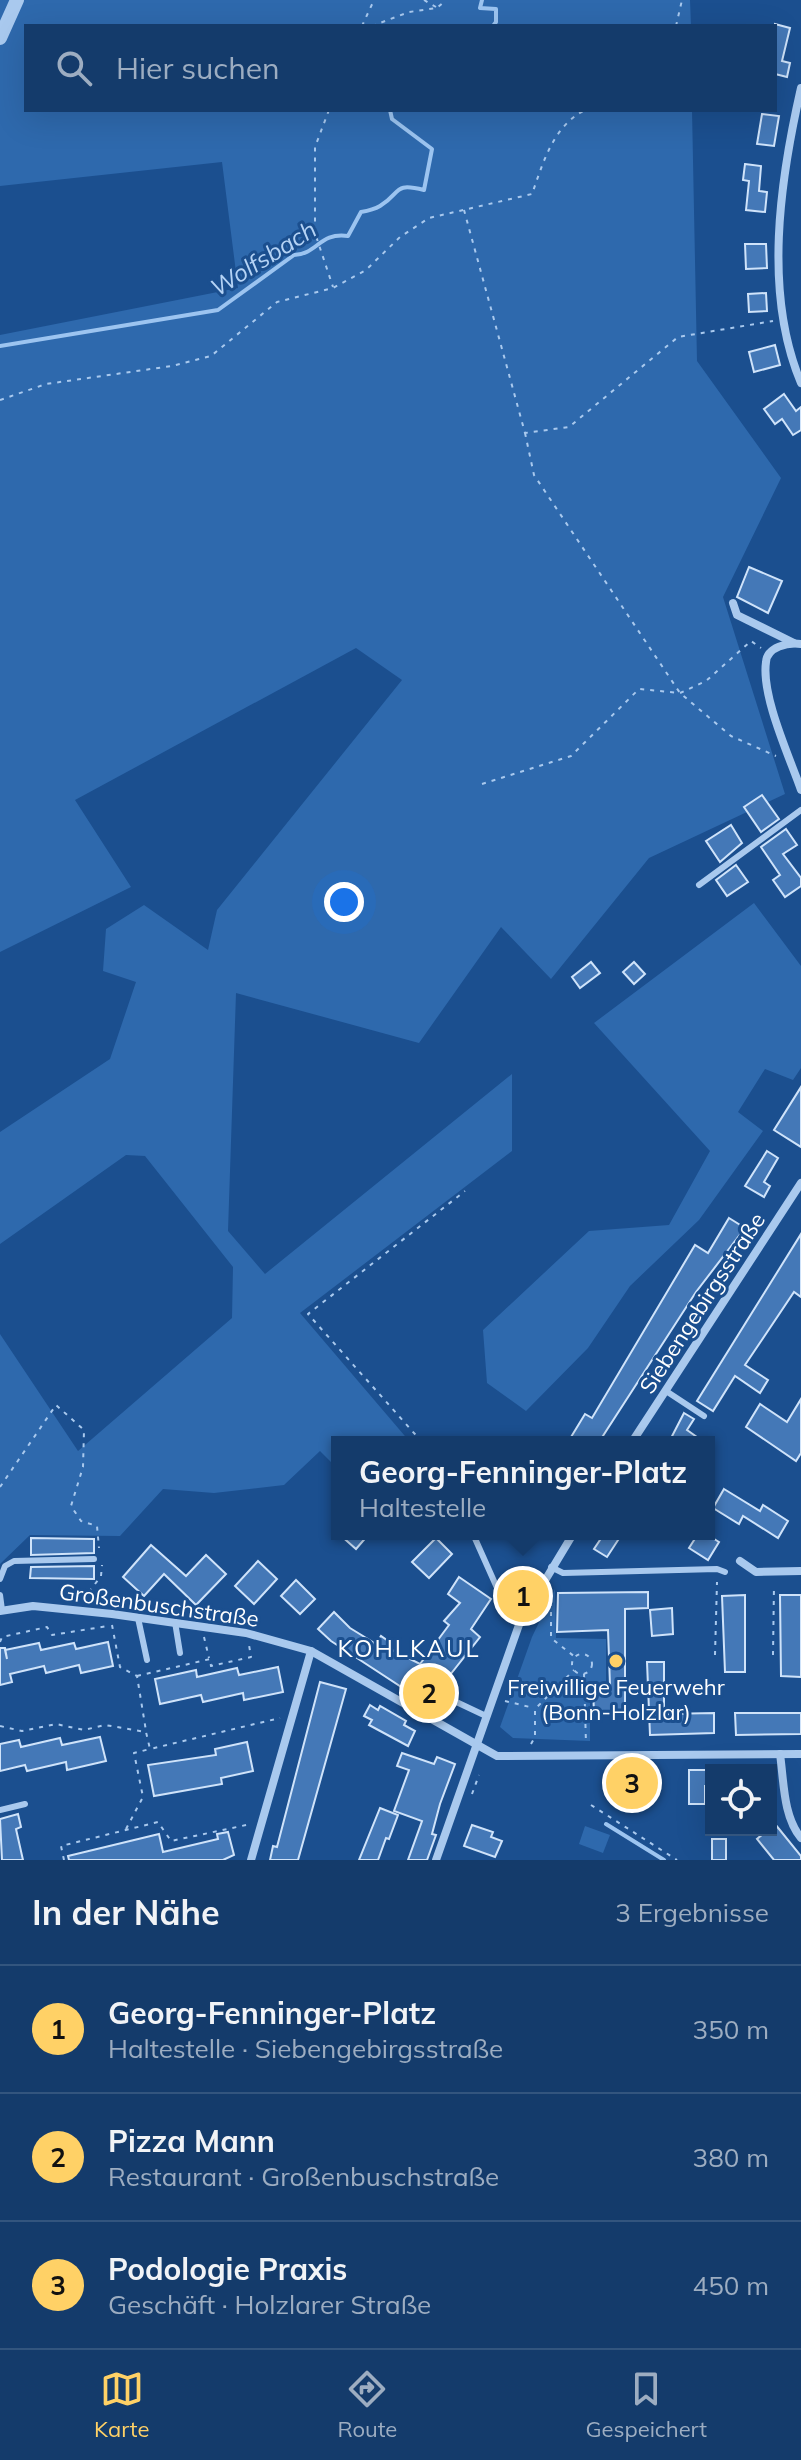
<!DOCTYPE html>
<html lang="de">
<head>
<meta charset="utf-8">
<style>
	body { margin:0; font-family:Mulish,sans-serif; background:#214673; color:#f1f3f6 }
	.controls { position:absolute; right:24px; bottom:24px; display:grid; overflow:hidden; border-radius:0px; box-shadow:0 8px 32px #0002 }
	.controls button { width:72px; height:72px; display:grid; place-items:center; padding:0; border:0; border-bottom:2px solid #33557e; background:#143b6b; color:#f1f3f6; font:40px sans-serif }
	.you { position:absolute; left:344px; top:902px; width:28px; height:28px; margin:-20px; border:6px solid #fff; border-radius:50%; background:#1a73e8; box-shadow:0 0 0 12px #1a73e833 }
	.badge { display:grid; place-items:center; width:52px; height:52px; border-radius:50%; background:#ffd166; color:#111; font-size:26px; font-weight:700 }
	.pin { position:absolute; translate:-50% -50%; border:4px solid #fff; box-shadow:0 2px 8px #0006 }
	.popup { position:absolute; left:331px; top:1436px; width:384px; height:104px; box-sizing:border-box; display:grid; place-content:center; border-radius:0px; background:#143b6b; filter:drop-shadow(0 2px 6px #0005); font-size:26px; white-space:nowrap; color:#9dadc1 }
	.popup b { font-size:30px; color:#f1f3f6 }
	.popup::after { content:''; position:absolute; left:50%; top:100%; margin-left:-16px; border:16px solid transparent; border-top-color:#143b6b }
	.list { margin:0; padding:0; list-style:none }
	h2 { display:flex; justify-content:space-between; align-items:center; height:104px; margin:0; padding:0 32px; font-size:34px }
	h2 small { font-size:26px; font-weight:400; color:#9dadc1 }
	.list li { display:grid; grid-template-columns:52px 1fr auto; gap:24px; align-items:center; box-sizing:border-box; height:128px; padding:0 32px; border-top:2px solid #33557e }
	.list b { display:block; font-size:30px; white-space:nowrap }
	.list p { margin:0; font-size:26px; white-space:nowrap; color:#9dadc1 }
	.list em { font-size:26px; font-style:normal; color:#9dadc1 }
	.icon { flex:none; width:44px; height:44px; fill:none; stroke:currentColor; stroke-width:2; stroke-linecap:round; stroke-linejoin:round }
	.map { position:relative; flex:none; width:801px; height:1860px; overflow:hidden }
	.search { position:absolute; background:#143b6b; box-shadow:0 8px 32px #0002; left:24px; right:24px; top:24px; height:88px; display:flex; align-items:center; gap:20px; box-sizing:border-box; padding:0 28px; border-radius:0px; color:#9dadc1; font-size:30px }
	.sheet { height:488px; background:#143b6b }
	nav { display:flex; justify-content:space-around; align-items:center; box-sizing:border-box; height:112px; border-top:2px solid #33557e; background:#143b6b; font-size:22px; color:#9dadc1 }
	nav a { display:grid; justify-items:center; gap:4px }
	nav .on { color:#ffd166 }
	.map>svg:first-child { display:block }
	.green { fill:#2e69ad }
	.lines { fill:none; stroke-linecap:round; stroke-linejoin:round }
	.stream { stroke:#9cc4f0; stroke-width:4 }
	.building { fill:#4478b7; stroke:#cfe3fa; stroke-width:2 }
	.path { stroke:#a9c9ee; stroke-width:2; stroke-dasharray:4 6; stroke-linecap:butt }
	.service { stroke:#a9c9ee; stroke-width:6 }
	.minor { stroke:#a9c9ee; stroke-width:8 }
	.tertiary { stroke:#a9c9ee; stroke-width:14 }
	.poi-dot { fill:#ffd166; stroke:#1b4f8f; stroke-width:3 }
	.labels { text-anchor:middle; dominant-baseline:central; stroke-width:6; stroke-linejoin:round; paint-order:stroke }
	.street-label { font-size:22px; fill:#fff; stroke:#1b4f8f }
	.poi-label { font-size:22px; fill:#fff; stroke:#1b4f8f }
	.water-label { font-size:24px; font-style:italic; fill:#b5d3f5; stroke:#1b4f8f }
	.neighbourhood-label { font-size:24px; letter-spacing:2px; fill:#fff; stroke:#1b4f8f }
</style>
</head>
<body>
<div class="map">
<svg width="801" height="1860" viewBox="0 0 801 1860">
	<rect width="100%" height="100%" fill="#1b4f8f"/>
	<g class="green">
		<polygon points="0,0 690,0 691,26 26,26 26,110 692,110 697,361 781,478 723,597 785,794 649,858 551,979 501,927 419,1043 236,993 228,1231 265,1274 512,1074 512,1151 300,1313 410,1442 337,1442 337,1464 334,1465 320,1451 284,1485 214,1493 163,1489 120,1536 30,1535 0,1564 0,1334 78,1451 232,1318 233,1267 145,1156 126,1155 0,1244 0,1132 110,1059 136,982 103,971 106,929 144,905 208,950 217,910 402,680 356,648 75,800 131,887 0,952 0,335 238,288 222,162 0,186"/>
		<polygon points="754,903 801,966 801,1068 793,1080 765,1069 738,1112 763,1131 699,1220 630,1286 588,1348 526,1411 487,1383 483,1330 589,1231 669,1225 710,1151 594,1023"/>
		<polygon points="555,1589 556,1638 606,1639 606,1682 590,1684 590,1741 513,1738 500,1727 532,1637"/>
		<polygon points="585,1826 610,1835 603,1853 579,1844"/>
	</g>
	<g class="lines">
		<g class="stream">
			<polyline points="482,0 480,8 496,9 496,22 493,26"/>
			<path d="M0,346l218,-36 76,-55c24,-1 25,-23 54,-19l13,-24c6,-1 14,-3 19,-6 22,-13 12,-24 44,-16l8,-41 -40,-30 -2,-9"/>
			<polyline points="606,1824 664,1860"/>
		</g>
	</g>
	<g class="building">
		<polygon points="775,24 790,28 782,61 790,63 787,77 775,74"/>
		<polygon points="762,114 779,116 774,146 757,144"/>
		<polygon points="745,164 761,166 759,191 767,192 765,212 746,210 749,181 743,180"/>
		<polygon points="745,244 766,244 767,268 746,269"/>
		<polygon points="766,293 767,311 749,312 748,294"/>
		<polygon points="775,345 780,365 754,372 749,352"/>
		<polygon points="784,394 796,411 801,407 801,430 793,435 782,419 775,424 764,409"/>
		<polygon points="749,567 782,581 768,613 737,597"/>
		<polygon points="762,795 779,819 761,832 744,807"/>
		<polygon points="731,825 742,843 720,862 706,841"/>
		<polygon points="786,829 797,845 783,854 801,878 801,886 785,897 773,880 780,875 761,847"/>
		<polygon points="736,865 748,882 727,896 716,880"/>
		<polygon points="591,962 600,973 580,988 572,977"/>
		<polygon points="634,962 645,974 634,984 623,972"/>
		<polygon points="801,1087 801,1147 774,1130"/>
		<polygon points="767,1151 778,1158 764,1182 770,1186 764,1197 745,1186"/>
		<polygon points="729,1218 745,1228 696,1292 599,1442 568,1442 585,1414 592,1418 695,1245 708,1253"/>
		<polygon points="801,1234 801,1297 794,1292 745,1365 768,1380 760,1393 735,1376 713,1411 697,1401"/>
		<polygon points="801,1399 801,1453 796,1461 746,1427 760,1404 787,1422"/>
		<polygon points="684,1413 694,1419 687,1430 704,1442 669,1442"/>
		<polygon points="724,1489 760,1511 763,1505 788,1521 778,1538 743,1516 739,1524 713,1508"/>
		<polygon points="339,1534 369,1534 356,1549"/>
		<polygon points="604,1534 622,1534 607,1557 594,1549"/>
		<polygon points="698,1534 706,1534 719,1542 708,1560 689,1548"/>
		<polygon points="31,1538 94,1539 94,1553 31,1555"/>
		<polygon points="436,1538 452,1554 429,1578 412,1562"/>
		<polygon points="151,1545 186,1576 206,1555 226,1574 196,1605 164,1574 144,1596 123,1577"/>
		<polygon points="258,1561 277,1579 254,1604 235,1586"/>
		<polygon points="94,1566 94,1579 30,1578 31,1567"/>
		<polygon points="459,1577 491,1599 471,1629 480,1637 450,1675 432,1707 331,1641 318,1629 334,1612 350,1628 376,1644 381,1636 391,1643 388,1648 420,1664 449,1625 444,1621 460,1603 448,1594"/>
		<polygon points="296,1580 315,1599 300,1614 281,1596"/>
		<polygon points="648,1592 648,1608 625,1609 625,1714 594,1715 593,1686 610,1685 608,1630 557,1632 558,1593"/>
		<polygon points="745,1595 745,1672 725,1672 722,1596"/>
		<polygon points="780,1595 801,1595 801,1677 781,1676"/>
		<polygon points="672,1608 673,1634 652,1636 650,1610"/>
		<polygon points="108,1642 113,1666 81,1673 79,1665 46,1673 44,1666 10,1674 12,1682 0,1685 0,1648 5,1648 7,1659 5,1650 39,1643 41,1650 74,1643 76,1649"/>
		<polygon points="647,1662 664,1662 664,1714 714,1713 714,1733 650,1735"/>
		<polygon points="278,1667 283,1692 244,1700 243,1693 203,1702 201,1695 160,1704 155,1679 196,1670 197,1677 237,1668 239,1675"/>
		<polygon points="320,1682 346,1689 298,1860 270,1860 273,1846 277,1847"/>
		<polygon points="370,1705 378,1710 380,1706 406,1721 404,1725 415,1731 408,1746 369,1725 372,1720 364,1716"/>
		<polygon points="735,1713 801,1713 801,1734 736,1735"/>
		<polygon points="100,1737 106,1761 67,1770 66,1762 27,1771 25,1765 0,1771 0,1744 19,1740 21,1747 60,1738 62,1745"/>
		<polygon points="247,1742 253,1771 221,1778 222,1784 154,1796 148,1765 216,1755 215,1749"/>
		<polygon points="402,1753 434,1764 437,1757 455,1764 440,1804 432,1834 436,1835 427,1860 408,1860 422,1821 394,1811 409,1770 397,1766"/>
		<polygon points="689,1770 711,1770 711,1786 705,1786 705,1804 689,1804"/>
		<polygon points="649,1772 650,1802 615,1803 614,1773"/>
		<polygon points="380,1808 398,1815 389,1839 386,1838 378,1860 359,1860"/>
		<polygon points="18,1814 21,1827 16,1829 23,1860 2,1860 0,1819"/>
		<polygon points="775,1824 801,1856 801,1860 774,1860 757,1839"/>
		<polygon points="472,1825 493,1832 491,1837 502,1841 495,1857 464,1846"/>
		<polygon points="228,1832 234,1855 223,1860 69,1860 68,1856 159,1834 163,1852 218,1839 217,1834"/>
		<rect x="712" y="1839" width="14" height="21"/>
	</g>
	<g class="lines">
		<g class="path">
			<polyline points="424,0 436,7"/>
			<polyline points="362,26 374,0"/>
			<polyline points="372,26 409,12 437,8 446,0"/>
			<polyline points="676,26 682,0"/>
			<polyline points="329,110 315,147 315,233 333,287"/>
			<polyline points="464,210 525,433 569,427 678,337 773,321"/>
			<path d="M0,400l46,-16 126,-18 39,-10 66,-54 56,-14 33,-18 34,-33 29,-19 103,-24c11,-31 21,-68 53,-84"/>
			<polyline points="525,433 534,475 680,693 731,736 776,756"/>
			<polyline points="482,784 571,756 639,689 680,693 706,681 751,641 761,648"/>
			<polyline points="422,1442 308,1314 465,1191"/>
			<polyline points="0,1487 56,1405 84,1430 83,1467 71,1506 81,1521 97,1526 99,1548"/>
			<polyline points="551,1592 551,1638 575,1657"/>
			<polyline points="83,1600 101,1576 102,1565"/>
			<polyline points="112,1625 120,1667 137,1676 146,1731"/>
			<polyline points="204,1637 209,1658"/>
			<polyline points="0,1642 2,1637 47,1627 52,1635 108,1626"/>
			<circle cx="582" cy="1664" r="10"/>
			<polyline points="715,1655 717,1582"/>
			<polyline points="773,1655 774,1585"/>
			<polyline points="584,1674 586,1744"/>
			<polyline points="137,1676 210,1659 211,1666 251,1657 249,1645"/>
			<polyline points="505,1701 534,1708"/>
			<polyline points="0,1726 22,1731 56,1724 84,1730 105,1725 146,1732 150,1749 280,1718"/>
			<polyline points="531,1744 535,1737 535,1709 574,1670"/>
			<polyline points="472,1794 479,1775"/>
			<polyline points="591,1805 677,1860"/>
			<polyline points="126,1829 143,1797 134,1753 150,1749"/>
			<polyline points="64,1860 61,1846 158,1822 171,1841 251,1824"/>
		</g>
		<g class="service">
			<polyline points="699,885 801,810"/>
			<polyline points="666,1391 704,1416"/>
			<polyline points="473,1534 506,1608 520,1622"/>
			<polyline points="551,1567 563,1573 717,1569 725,1572"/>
			<polyline points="0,1579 5,1566 14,1561 94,1559"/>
			<polyline points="0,1595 2,1610"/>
			<polyline points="138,1618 147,1660"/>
			<polyline points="175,1622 180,1653"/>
			<polyline points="450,1699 486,1716"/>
			<polyline points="0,1810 25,1804"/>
		</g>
		<g class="minor">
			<path d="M801,88c-21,92 -38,205 0,295"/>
			<polyline points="733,603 737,615 794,643"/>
			<path d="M801,644c-13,-2 -34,3 -35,18 -5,34 24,96 35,128"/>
			<polyline points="632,1442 801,1183"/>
			<polyline points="740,1561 756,1572 801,1571"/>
			<polyline points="0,1611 33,1606 112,1614 246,1633 311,1651 497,1756 801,1754"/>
			<path d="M780,1754c4,28 3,62 21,84"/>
			<polyline points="251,1860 311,1651"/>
			<polyline points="436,1860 520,1622 573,1534"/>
		</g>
		<polyline class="tertiary" points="0,38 17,0"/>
	</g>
	<circle class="poi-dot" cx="616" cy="1661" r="8"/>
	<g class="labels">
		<g class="street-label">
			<text transform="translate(702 1303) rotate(-57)">Siebengebirgsstraße</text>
			<text transform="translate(159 1605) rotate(8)">Großenbuschstraße</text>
		</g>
		<g class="poi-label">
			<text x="616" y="1687">Freiwillige Feuerwehr<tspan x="616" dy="25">(Bonn-Holzlar)</tspan></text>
		</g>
		<g class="water-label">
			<text transform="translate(263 258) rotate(-32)">Wolfsbach</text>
		</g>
		<g class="neighbourhood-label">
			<text x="409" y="1648">KOHLKAUL</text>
		</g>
	</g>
</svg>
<div class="controls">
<button><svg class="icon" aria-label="locate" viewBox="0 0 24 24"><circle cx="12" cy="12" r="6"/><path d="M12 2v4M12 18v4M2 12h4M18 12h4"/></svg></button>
</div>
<div class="you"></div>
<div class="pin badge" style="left:523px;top:1596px">1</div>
<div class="popup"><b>Georg-Fenninger-Platz</b>Haltestelle</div>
<div class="pin badge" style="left:429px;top:1693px">2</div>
<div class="pin badge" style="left:632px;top:1783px">3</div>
<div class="search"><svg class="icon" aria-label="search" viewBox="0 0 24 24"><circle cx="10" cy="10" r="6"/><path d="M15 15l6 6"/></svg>Hier suchen</div>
</div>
<section class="sheet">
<h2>In der Nähe<small>3 Ergebnisse</small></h2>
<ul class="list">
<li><span class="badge">1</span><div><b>Georg-Fenninger-Platz</b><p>Haltestelle · Siebengebirgsstraße</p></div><em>350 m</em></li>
<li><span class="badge">2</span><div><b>Pizza Mann</b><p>Restaurant · Großenbuschstraße</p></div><em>380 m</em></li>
<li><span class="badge">3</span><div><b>Podologie Praxis</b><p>Geschäft · Holzlarer Straße</p></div><em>450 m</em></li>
</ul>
</section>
<nav>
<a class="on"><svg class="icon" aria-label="map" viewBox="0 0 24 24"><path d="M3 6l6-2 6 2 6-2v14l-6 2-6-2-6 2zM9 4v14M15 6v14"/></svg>Karte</a>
<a><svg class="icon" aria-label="directions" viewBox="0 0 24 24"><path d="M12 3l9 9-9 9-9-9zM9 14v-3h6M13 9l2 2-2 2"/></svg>Route</a>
<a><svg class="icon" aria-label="saved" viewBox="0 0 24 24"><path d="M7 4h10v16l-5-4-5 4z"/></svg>Gespeichert</a>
</nav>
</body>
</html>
